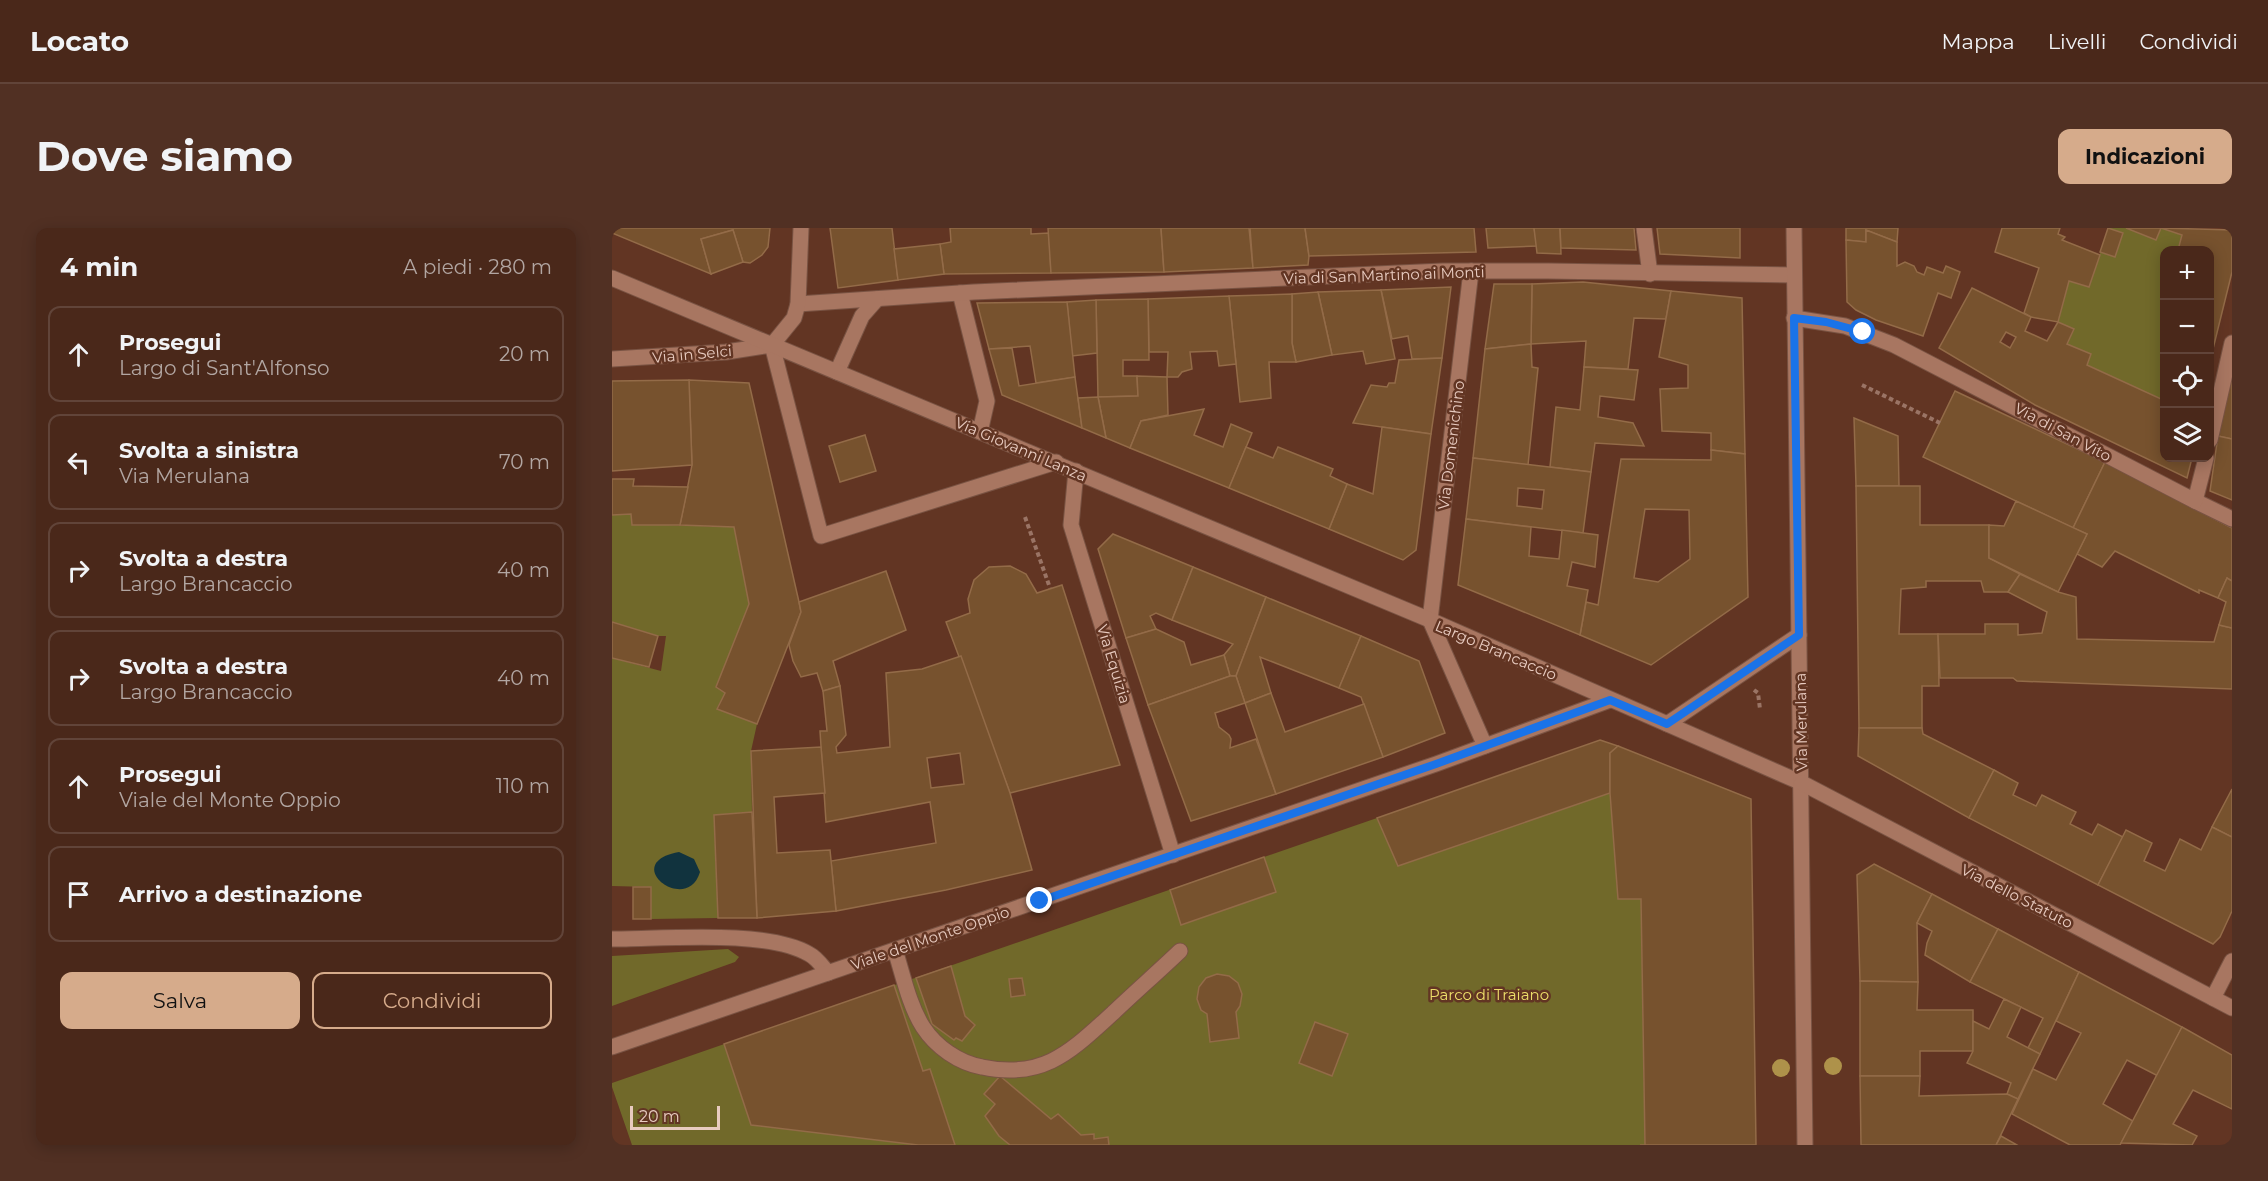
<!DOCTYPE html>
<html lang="it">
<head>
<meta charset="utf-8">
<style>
	body { margin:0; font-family:Montserrat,sans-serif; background:#513023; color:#f1f3f6 }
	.controls { position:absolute; right:18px; top:18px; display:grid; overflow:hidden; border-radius:12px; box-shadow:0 3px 15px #0003 }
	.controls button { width:54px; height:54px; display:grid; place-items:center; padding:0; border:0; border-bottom:2px solid #614439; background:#4a281a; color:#f1f3f6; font:30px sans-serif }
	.scale { position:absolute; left:18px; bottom:15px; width:90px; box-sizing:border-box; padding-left:6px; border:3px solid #e8cbc0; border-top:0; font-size:16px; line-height:21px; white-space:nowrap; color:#e8cbc0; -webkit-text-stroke:4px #623523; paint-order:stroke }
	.stop { position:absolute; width:18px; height:18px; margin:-14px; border:4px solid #1a73e8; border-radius:50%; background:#fff }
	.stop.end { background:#1a73e8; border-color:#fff; box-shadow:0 2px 6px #0008 }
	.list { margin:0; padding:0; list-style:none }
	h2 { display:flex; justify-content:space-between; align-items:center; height:78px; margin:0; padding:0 24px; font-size:26px }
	h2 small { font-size:20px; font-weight:400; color:#b2a6a2 }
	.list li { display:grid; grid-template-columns:39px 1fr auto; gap:18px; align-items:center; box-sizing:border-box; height:96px; margin:0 12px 12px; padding:0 12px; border:2px solid #614439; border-radius:12px }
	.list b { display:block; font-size:22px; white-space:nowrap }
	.list p { margin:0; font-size:20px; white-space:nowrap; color:#b2a6a2 }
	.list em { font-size:20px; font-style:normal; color:#b2a6a2 }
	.actions { display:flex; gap:12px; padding:18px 24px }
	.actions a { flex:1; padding:14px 0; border:2px solid #d6ab8b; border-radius:12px; text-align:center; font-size:21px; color:#d6ab8b }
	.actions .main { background:#d6ab8b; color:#111 }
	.icon { flex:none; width:33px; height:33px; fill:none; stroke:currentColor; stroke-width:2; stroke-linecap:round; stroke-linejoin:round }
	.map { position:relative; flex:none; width:1620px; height:917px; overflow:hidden; border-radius:12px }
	header { display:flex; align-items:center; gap:36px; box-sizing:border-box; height:84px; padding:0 30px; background:#4a281a; border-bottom:2px solid #614439 }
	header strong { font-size:28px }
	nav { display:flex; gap:33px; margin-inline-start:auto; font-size:21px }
	.intro { display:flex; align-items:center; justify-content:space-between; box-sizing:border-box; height:144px; padding:0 36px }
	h1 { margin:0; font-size:42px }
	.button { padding:15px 27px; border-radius:12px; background:#d6ab8b; color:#111; font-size:21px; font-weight:700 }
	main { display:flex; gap:36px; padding:0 36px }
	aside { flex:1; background:#4a281a; border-radius:12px; box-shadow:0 3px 15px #0003 }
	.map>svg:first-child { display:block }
	.green { fill:#71692a }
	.water { fill:#11333e }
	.building { fill:#77522e; stroke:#936b48; stroke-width:1.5; fill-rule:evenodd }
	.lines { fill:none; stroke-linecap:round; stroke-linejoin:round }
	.service-casing { stroke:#795343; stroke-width:17 }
	.pedestrian-casing { stroke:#795343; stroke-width:17 }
	.minor-casing { stroke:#795343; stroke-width:17 }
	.tertiary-casing { stroke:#795343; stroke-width:17 }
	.secondary-casing { stroke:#795343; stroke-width:17 }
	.path { stroke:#9a7465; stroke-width:4; stroke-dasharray:4.5 3; stroke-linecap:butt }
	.service { stroke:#a87661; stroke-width:15 }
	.pedestrian { stroke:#a87661; stroke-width:15 }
	.minor { stroke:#a87661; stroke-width:15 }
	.tertiary { stroke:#a87661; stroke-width:15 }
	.secondary { stroke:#a87661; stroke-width:15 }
	.tree { fill:#ae924a }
	.route { stroke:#1a73e8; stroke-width:8 }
	.labels { text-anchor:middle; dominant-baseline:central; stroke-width:5; stroke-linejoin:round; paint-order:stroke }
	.street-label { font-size:15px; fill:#e8cbc0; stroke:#623523 }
	.park-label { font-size:15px; fill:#eddf6a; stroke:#623523 }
</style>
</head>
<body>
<header>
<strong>Locato</strong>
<nav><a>Mappa</a><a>Livelli</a><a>Condividi</a></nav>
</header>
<div class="intro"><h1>Dove siamo</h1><a class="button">Indicazioni</a></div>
<main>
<aside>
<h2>4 min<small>A piedi · 280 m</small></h2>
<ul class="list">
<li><svg class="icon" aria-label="ahead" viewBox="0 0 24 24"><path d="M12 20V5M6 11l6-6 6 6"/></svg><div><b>Prosegui</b><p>Largo di Sant'Alfonso</p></div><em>20 m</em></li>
<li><svg class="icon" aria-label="left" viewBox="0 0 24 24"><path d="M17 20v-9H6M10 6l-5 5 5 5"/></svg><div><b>Svolta a sinistra</b><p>Via Merulana</p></div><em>70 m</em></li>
<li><svg class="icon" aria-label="right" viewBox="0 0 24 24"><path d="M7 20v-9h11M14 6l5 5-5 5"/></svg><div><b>Svolta a destra</b><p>Largo Brancaccio</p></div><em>40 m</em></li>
<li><svg class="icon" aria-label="right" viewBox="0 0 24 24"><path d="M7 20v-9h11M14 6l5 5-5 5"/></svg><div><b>Svolta a destra</b><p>Largo Brancaccio</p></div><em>40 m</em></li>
<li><svg class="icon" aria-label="ahead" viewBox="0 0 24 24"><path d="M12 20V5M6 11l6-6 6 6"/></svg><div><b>Prosegui</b><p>Viale del Monte Oppio</p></div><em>110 m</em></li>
<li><svg class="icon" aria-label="arrive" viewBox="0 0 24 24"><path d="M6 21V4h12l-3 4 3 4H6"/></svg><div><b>Arrivo a destinazione</b></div></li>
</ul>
<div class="actions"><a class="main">Salva</a><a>Condividi</a></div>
</aside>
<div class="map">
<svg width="1620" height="917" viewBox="0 0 1620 917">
	<rect width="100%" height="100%" fill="#623523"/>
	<g class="green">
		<polygon points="1496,0 1514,0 1544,12 1549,0 1570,7 1566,22 1552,22 1552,163 1549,171 1475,137 1479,126 1455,116 1462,101 1446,94 1457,53 1488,27 1488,24 1503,28 1511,5"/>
		<polygon points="19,286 20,296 122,299 137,376 104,459 113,465 105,480 145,496 139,523 140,584 102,587 106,690 39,691 38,659 0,658 0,430 49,443 54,408 46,408 0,394 0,287"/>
		<polygon points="998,565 1006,671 1029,671 1033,917 20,917 0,859 0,855 765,590 786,637"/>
		<polygon points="116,721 127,729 123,734 0,778 0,728"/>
	</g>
	<path class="water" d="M67,624l15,7 6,13c-13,44 -82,-9 -21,-20z"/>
	<g class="building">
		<polygon points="0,0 158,0 156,19 150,27 138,35 131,34 121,2 89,11 99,46 0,5"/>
		<polygon points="218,0 280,0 286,52 226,60"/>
		<polygon points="338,0 419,0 419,6 437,5 439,45 332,46 328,16 339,14"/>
		<polygon points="436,0 549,0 552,44 439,45"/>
		<polygon points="549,0 637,0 641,40 552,44"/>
		<polygon points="638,0 693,0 697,28 696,37 641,40"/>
		<polygon points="693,0 862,0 864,24 697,28"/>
		<polygon points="874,0 922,0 925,18 876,20"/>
		<polygon points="922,0 948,0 949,26 925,25"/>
		<polygon points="948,0 1022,0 1024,22 949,20"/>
		<polygon points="1045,0 1128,0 1128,30 1048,26"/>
		<polygon points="1234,0 1286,0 1285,14 1254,2 1254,14 1234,12"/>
		<polygon points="1390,0 1448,0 1446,6 1453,9 1450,12 1488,27 1477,59 1457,53 1446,94 1419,89 1412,85 1427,40 1383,24"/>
		<polygon points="1496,0 1511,5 1503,29 1488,24"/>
		<polygon points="1514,0 1549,0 1544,12"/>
		<polygon points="1549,0 1620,2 1620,44 1598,133 1598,22 1566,22 1570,7"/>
		<polygon points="121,2 131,34 99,46 89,11"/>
		<polygon points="1254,2 1285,14 1285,38 1293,34 1302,38 1305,44 1312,47 1315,39 1331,45 1334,38 1348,44 1339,70 1326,65 1311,108 1264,92 1244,82 1235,74 1234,12 1254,14"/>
		<polygon points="328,16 332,46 286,52 282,21"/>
		<polygon points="971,54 1059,63 1054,91 1022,90 1016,141 972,139 974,113 919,116 920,56"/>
		<polygon points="882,56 920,56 919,116 873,121"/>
		<polygon points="839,59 830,130 800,131 796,108 780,111 769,62"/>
		<path d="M1360,60l59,29 -6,14 22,10 11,-19 16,7 -7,15 24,10 -4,11 74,34 3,-8v67h28l-5,20 -152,-73 -96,-57zM1394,104l10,5 -6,11 -10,-6z"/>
		<polygon points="769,62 783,131 754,136 751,123 720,127 706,64"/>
		<polygon points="1059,63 1130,70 1133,226 1099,222 1099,205 1050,203 1048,161 1076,160 1076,137 1047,129"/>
		<polygon points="706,64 720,127 684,134 680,115 680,66"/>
		<polygon points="680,66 680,115 684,134 657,134 659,170 628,174 617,68"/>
		<polygon points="617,68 624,136 607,138 605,123 578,124 580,141 570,144 566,149 555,149 556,124 537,124 536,71"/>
		<polygon points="536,71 537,132 511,132 511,148 525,148 526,168 486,169 484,72"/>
		<polygon points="484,72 485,125 460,128 455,74"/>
		<polygon points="455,74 463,149 424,155 418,118 377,121 365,75"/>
		<polygon points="919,116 920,139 926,140 916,237 861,230 873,121"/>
		<polygon points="400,120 407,158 463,149 470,200 390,167 377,121"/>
		<polygon points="830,130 819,206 741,195 759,157 775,159 777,155 783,155 787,132"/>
		<polygon points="972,139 1026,142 1022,172 988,168 986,189 1021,195 1032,218 983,215 979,244 938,239 944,179 968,182"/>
		<polygon points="1620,143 1620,211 1606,208"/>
		<polygon points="525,148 555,149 556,187 529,193 518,220 494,210 486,169 526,168"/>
		<polygon points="77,152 137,155 187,374 189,384 145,496 105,481 113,465 104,459 137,376 122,299 68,297 80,237"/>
		<polygon points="77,152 80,237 0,243 0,153"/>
		<polygon points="1343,163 1493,234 1461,300 1311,229"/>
		<polygon points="486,169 494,210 470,200 466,170"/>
		<polygon points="592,181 582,207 611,219 619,196 640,205 617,260 518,220 529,193"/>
		<polygon points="1242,190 1286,208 1287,258 1244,258"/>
		<polygon points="770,199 819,206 804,322 791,332 717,301 735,256 761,266"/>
		<polygon points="253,207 264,243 228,254 217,218"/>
		<polygon points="1606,208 1620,211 1620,272 1598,263"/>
		<polygon points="634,219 661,230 666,219 721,241 718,248 735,256 717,301 617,260"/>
		<path d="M1099,222l34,4 3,143 -97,68 -71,-30 6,-33 12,3 23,-146 90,1zM1033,281l44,1 1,49 -32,23 -24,-4z"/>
		<path d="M861,230l118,14 -8,61 -117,-14zM906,260l26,2 -2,19 -25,-3z"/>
		<polygon points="1493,234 1620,300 1620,353 1615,350 1606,370 1587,362 1587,365 1503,323 1490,339 1465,326 1475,306 1461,300"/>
		<polygon points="0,251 22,251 21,258 76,259 68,297 20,297 19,286 0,287"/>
		<polygon points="1244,258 1308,258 1308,297 1377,297 1377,330 1408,346 1396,364 1372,364 1369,353 1314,353 1314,359 1289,361 1287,406 1326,406 1327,458 1310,458 1310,500 1247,500"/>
		<polygon points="1404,273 1475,306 1446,364 1377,330 1377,297 1392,298"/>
		<polygon points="854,291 919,299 917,328 947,331 950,302 986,307 983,339 960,334 955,358 976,362 968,407 846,357"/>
		<polygon points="501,306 581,339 560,392 544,385 538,388 544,401 514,410 486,321"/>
		<polygon points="398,338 414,346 425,365 450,357 508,537 398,565 334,394 358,385 356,371 362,352 377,339"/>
		<polygon points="581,339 654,369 624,448 618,448 612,427 621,416 560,392"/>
		<polygon points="274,343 294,402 221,433 228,458 211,463 205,445 189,449 181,433 177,417 189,384 187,374"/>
		<polygon points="1408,346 1446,364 1464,369 1465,411 1602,414 1607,397 1620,400 1620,461 1405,453 1401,450 1328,450 1326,406 1373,406 1373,396 1406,396 1406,407 1430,405 1435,384 1396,364"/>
		<polygon points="1615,350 1620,353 1620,400 1607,397 1614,374 1606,370"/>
		<polygon points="654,369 749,408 727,460 648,429 659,465 633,475 624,448"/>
		<polygon points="0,394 46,408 37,439 0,430"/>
		<polygon points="544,401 572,414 579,437 612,427 618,448 536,477 514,410"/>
		<polygon points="749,408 807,433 833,505 771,529 749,469 727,460"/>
		<path d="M349,428l49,137 22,77 -86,20 -110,21 -5,-50 105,-18 -6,-41 -104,20 -6,-91h7l-4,-40 17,-5 6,49 -10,12 1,6 53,-6 -4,-74 36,-4zM348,525l4,31 -33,4 -4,-30z"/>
		<polygon points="618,448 624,448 633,475 603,485 607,499 617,507 619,511 618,520 644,511 664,566 579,593 536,477"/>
		<polygon points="659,465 673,504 752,476 771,529 664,566 633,475"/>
		<polygon points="1247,500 1310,500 1311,506 1382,542 1357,590 1246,528"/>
		<polygon points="988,512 1006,518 998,525 998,565 786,638 765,590"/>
		<polygon points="1006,518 1139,571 1144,917 1028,917 1033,917 1029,671 1006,671 998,565 998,525"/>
		<polygon points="209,519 213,565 162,569 165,625 218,622 224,683 145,690 139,523"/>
		<polygon points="1382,542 1406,555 1401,567 1424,578 1430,567 1464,584 1458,596 1480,607 1486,596 1511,609 1486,657 1357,590"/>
		<polygon points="1620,561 1620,609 1600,599"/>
		<polygon points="140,584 145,690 106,690 102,587"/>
		<polygon points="1600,599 1620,609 1620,683 1608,709 1601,716 1486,657 1514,602 1540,615 1532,633 1553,643 1568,611 1589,622"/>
		<polygon points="652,629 664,664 569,697 558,662"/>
		<polygon points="1262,636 1320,666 1305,695 1306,754 1248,753 1245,647"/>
		<rect x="21" y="659" width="18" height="32"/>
		<polygon points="1320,666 1386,701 1358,754 1313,727 1315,715 1320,703 1305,695"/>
		<polygon points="1386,701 1467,744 1428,826 1416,820 1431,790 1358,754"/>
		<polygon points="339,738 353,788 363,797 350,813 344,810 342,812 320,796 304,750"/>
		<polygon points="1467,744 1570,799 1546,848 1515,832 1491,876 1521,893 1508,917 1458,917 1400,886 1421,841 1444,852 1469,805 1444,793"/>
		<polygon points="605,746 617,748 626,755 630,766 628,778 624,784 627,810 598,814 595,786 589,782 585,771 587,759 594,750"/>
		<polygon points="410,750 413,767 399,769 397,751"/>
		<polygon points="1248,753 1306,754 1305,782 1361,782 1361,823 1308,823 1308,848 1248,848"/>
		<polygon points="282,757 311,843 318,841 343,917 306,917 139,897 112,816"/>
		<polygon points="1392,771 1409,779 1395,809 1428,826 1406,871 1395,866 1399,855 1355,835 1361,823 1361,793 1377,801"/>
		<polygon points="703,794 736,806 720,848 687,835"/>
		<polygon points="1570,799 1620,827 1620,881 1581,862 1561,896 1585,908 1580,917 1509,915"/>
		<polygon points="388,848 439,891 446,886 469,907 482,906 482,911 496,909 497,917 398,917 387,908 373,888 383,876 372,866"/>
		<polygon points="1248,848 1308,848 1307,868 1395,866 1406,871 1384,917 1249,917"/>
		<polygon points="1389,908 1405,917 1384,917"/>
	</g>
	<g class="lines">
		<g class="service-casing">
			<g id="service">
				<polyline points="348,65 375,173 368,204"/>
				<polyline points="160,117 209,308 444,234"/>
				<path d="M283,722c8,25 14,55 28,77 13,20 36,36 59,40 62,13 89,-16 131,-54 22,-21 45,-41 67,-62"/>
			</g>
		</g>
		<g class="pedestrian-casing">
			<polyline id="pedestrian" points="1583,273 1620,291"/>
		</g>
		<g class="minor-casing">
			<g id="minor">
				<polyline points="1032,0 1038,46"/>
				<polyline points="859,43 818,392 873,518"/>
				<polyline points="186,76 362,64 831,43 936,43 1182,47"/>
				<polyline points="1182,90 1233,98 1282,117 1583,273 1594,230"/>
				<polyline points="0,131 114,124 160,117 182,90 186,76 189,0"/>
				<polyline points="225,144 250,88 265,71"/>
				<polyline points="1598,212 1620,115"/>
				<polyline points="464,243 459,297 561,627"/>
				<polyline points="1055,496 1187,407"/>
				<path d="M0,711c50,0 155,-10 197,15 8,4 13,12 19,19"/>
				<polyline points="1601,770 1620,733"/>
				<polyline points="0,819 824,536 998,472"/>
			</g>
		</g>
		<g class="tertiary-casing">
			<polyline id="tertiary" points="0,50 818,392 1190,555"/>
		</g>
		<g class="secondary-casing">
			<g id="secondary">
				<polyline points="1182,0 1193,917"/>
				<polyline points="1190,555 1620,780"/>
			</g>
		</g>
		<g class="path">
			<polyline points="1250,157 1328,195"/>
			<polyline points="413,289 438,360"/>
			<polyline points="1142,462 1146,465 1148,481"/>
		</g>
		<use href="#service" class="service"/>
		<use href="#pedestrian" class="pedestrian"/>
		<use href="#minor" class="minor"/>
		<use href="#tertiary" class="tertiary"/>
		<use href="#secondary" class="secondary"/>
	</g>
	<g class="tree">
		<circle cx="1221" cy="838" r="9"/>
		<circle cx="1169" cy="840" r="9"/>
	</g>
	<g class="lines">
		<polyline class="route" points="428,673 824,536 998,472 1055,496 1187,407 1182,90 1214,94 1251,104"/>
	</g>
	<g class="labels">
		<g class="street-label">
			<text transform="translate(772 47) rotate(-2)">Via di San Martino ai Monti</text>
			<text transform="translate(80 126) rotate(-5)">Via in Selci</text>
			<text transform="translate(1451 204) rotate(28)">Via di San Vito</text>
			<text transform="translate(839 217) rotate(-83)">Via Domenichino</text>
			<text transform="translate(409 221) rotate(23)">Via Giovanni Lanza</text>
			<text transform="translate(884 422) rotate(23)">Largo Brancaccio</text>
			<text transform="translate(502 436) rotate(73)">Via Equizia</text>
			<text transform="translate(1189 494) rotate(-91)">Via Merulana</text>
			<text transform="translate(1405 668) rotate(27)">Via dello Statuto</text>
			<text transform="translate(318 710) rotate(-19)">Viale del Monte Oppio</text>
		</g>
		<g class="park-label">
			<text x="877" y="766">Parco di Traiano</text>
		</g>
	</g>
</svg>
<div class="controls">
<button>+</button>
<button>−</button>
<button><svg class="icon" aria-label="locate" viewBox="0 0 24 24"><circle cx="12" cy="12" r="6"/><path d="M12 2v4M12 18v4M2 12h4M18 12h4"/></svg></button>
<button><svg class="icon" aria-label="layers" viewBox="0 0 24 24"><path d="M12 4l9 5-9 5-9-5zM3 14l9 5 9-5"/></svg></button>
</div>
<div class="scale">20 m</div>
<div class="stop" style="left:1251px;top:104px"></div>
<div class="stop end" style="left:428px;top:673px"></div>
</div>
</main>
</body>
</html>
